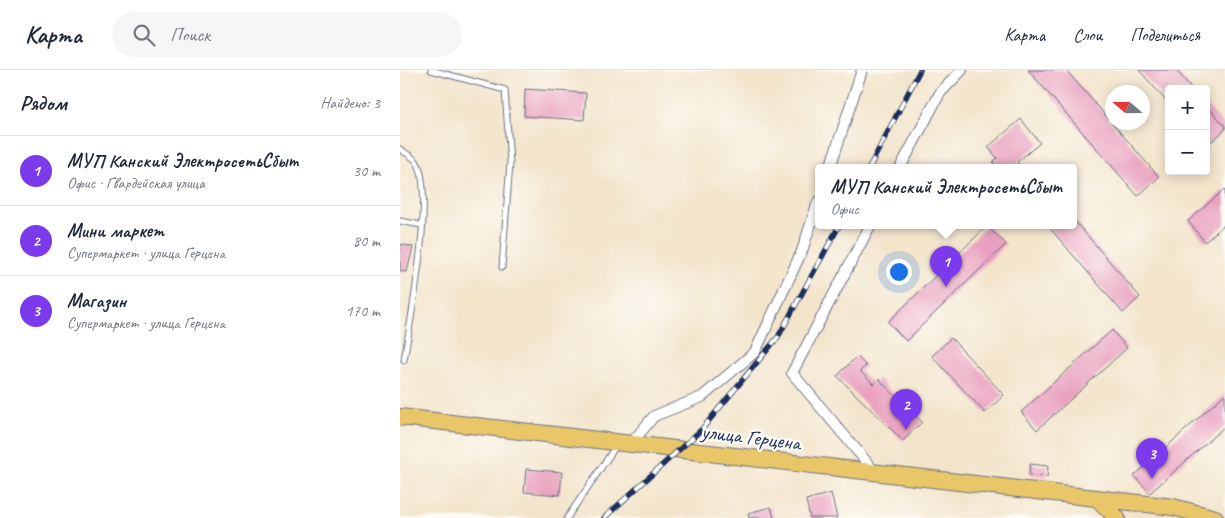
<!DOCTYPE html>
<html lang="ru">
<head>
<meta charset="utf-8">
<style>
	body { margin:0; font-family:Caveat,sans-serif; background:#f6f6f7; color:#1f2937 }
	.controls { position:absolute; right:15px; top:15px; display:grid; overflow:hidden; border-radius:5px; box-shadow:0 2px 12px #0003 }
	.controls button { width:45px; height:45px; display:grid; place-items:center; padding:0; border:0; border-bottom:1px solid #e0e1e3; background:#fff; color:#1f2937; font:25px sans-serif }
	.compass { position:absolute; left:705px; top:15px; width:45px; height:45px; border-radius:50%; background:#fff; box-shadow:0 2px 12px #0003; rotate:290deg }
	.you { position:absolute; left:498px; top:201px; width:18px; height:18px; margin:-12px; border:4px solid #fff; border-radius:50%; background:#1a73e8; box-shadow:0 0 0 8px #1a73e833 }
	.badge { display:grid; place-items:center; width:32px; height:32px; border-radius:50%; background:#7c3aed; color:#fff; font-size:16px; font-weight:700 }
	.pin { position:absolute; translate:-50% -41px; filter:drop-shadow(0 1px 2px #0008) }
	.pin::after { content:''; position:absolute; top:26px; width:18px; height:15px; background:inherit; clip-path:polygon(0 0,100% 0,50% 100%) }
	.popup { position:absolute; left:415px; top:94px; width:262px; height:65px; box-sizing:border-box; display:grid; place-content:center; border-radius:5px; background:#fff; filter:drop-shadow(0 1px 4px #0005); font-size:16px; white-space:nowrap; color:#747a83 }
	.popup b { font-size:19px; color:#1f2937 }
	.popup::after { content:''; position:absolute; left:50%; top:100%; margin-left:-10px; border:10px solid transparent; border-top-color:#fff }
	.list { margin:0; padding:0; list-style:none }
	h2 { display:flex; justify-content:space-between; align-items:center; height:65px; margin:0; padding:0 20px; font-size:21px }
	h2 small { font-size:16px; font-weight:400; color:#747a83 }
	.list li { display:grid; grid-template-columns:32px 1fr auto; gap:15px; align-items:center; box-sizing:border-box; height:70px; padding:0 20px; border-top:1px solid #e0e1e3 }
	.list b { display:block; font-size:19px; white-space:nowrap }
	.list p { margin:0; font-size:16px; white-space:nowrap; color:#747a83 }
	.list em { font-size:16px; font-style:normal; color:#747a83 }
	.icon { flex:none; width:28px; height:28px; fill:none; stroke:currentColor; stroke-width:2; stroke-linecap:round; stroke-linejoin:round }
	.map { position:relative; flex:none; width:825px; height:448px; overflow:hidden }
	header { display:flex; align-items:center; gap:30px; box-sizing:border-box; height:70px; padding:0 25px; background:#fff; border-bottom:1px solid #e0e1e3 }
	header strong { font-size:24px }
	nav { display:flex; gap:28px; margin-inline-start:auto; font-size:18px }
	.search { width:350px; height:45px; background:#f6f6f7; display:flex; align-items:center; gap:12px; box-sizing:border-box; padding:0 18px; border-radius:28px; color:#747a83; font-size:19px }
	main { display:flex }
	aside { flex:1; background:#fff }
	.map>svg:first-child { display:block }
	.building { fill:#eaa1c0 }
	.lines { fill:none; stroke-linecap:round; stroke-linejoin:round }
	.lane-casing { stroke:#676e84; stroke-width:7 }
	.street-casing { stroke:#676e84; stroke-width:12 }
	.primary-casing { stroke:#676e84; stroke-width:18 }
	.lane { stroke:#fff; stroke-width:5 }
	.street { stroke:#fff; stroke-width:10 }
	.primary { stroke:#e9c769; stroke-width:16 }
	.rail-casing { stroke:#1b2f5e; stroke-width:5.5 }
	.rail { stroke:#fdfcf7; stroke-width:4; stroke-dasharray:11; stroke-linecap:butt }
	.labels { text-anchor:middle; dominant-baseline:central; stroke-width:4.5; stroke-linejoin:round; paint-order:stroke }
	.street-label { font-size:21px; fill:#1b2f5e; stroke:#fdfcf7 }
</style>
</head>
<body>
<header>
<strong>Карта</strong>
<div class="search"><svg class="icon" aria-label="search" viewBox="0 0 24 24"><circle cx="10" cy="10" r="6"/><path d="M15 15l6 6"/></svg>Поиск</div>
<nav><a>Карта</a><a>Слои</a><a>Поделиться</a></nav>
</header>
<main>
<aside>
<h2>Рядом<small>Найдено: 3</small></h2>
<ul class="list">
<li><span class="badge">1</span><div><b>МУП Канский ЭлектросетьСбыт</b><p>Офис · Гвардейская улица</p></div><em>30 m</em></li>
<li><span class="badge">2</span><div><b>Мини маркет</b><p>Супермаркет · улица Герцена</p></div><em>80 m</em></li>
<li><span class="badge">3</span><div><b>Магазин</b><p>Супермаркет · улица Герцена</p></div><em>170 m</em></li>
</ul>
</aside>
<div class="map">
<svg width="825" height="448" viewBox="0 0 825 448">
	<rect width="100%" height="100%" fill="#fdfcf7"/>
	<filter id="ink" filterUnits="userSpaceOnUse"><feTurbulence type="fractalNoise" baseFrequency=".02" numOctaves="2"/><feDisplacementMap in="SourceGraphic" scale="10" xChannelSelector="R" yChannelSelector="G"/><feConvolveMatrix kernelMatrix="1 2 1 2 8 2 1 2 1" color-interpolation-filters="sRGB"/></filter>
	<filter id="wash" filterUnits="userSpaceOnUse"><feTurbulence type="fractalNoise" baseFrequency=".0096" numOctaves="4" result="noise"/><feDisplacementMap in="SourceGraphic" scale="20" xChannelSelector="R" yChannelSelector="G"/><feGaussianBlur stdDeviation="1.12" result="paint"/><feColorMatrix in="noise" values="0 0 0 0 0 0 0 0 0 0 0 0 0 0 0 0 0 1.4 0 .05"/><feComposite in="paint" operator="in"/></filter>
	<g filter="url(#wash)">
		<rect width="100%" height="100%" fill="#f3e4ca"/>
		<g id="blocks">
			<g class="building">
				<polygon points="628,0 666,0 759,107 738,126"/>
				<polygon points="739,0 776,0 792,19 769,19 769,34"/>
				<polygon points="125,19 186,23 184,50 124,46"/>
				<polygon points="806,35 825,56 825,60 806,76"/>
				<polygon points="621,49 640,73 617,92 623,98 626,95 628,98 598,98 593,92 597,88 588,77"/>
				<polygon points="825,119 825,154 805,172 788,151"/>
				<polygon points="674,150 740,227 723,243 648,156 674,156"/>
				<polygon points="587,156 606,174 506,271 488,252"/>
				<polygon points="0,174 13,177 7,202 0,201"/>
				<polygon points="712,260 727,278 637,360 621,342"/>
				<polygon points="551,268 604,325 585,343 532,286"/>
				<polygon points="457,286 466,296 460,301 473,314 479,309 499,330 494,335 506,346 511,341 522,352 503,371 437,306"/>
				<polygon points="825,324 825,356 750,423 734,406"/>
				<polygon points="630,394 648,396 647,407 629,405"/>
				<polygon points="126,399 162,402 160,425 124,422"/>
				<polygon points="431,423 437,448 410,448 406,430"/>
				<polygon points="371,437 374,448 349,448 348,443"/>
			</g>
		</g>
	</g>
	<g filter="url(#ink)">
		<use href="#blocks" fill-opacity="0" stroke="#676e84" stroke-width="1"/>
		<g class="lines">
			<g class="lane-casing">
				<g id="lane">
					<polyline points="31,0 105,20 110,93 102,197"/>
					<path d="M0,79c5,4 12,7 16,12 20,25 -6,164 -12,199"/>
					<polyline points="0,151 21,155"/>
					<polyline points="167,448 216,376"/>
				</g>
			</g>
			<g class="street-casing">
				<g id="street">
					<polyline points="430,98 462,0"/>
					<polyline points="500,98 540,23 562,0"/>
					<polyline points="470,156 392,303 475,402"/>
					<polyline points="230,375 254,346 302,327 355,282 402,181 418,132"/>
				</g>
			</g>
			<g class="primary-casing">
				<g id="primary">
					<polyline points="0,347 773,437 815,448"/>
					<polyline points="697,428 717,448"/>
				</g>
			</g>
			<use href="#lane" class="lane"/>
			<use href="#street" class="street"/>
			<use href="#primary" class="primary"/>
			<g class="rail-casing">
				<g id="rail">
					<polyline points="469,98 520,0"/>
					<polyline points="204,448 302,359 378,267 439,156"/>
				</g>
			</g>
			<use href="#rail" class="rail"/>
		</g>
	</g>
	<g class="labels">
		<g class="street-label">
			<text transform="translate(351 367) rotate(7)">улица Герцена</text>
		</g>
	</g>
</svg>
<div class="controls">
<button>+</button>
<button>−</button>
</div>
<svg class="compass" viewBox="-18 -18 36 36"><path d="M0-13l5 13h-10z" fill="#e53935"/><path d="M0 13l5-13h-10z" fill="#747a83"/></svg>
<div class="you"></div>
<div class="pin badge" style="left:546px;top:217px">1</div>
<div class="popup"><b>МУП Канский ЭлектросетьСбыт</b>Офис</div>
<div class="pin badge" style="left:506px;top:360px">2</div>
<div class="pin badge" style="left:752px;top:409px">3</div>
</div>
</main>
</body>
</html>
